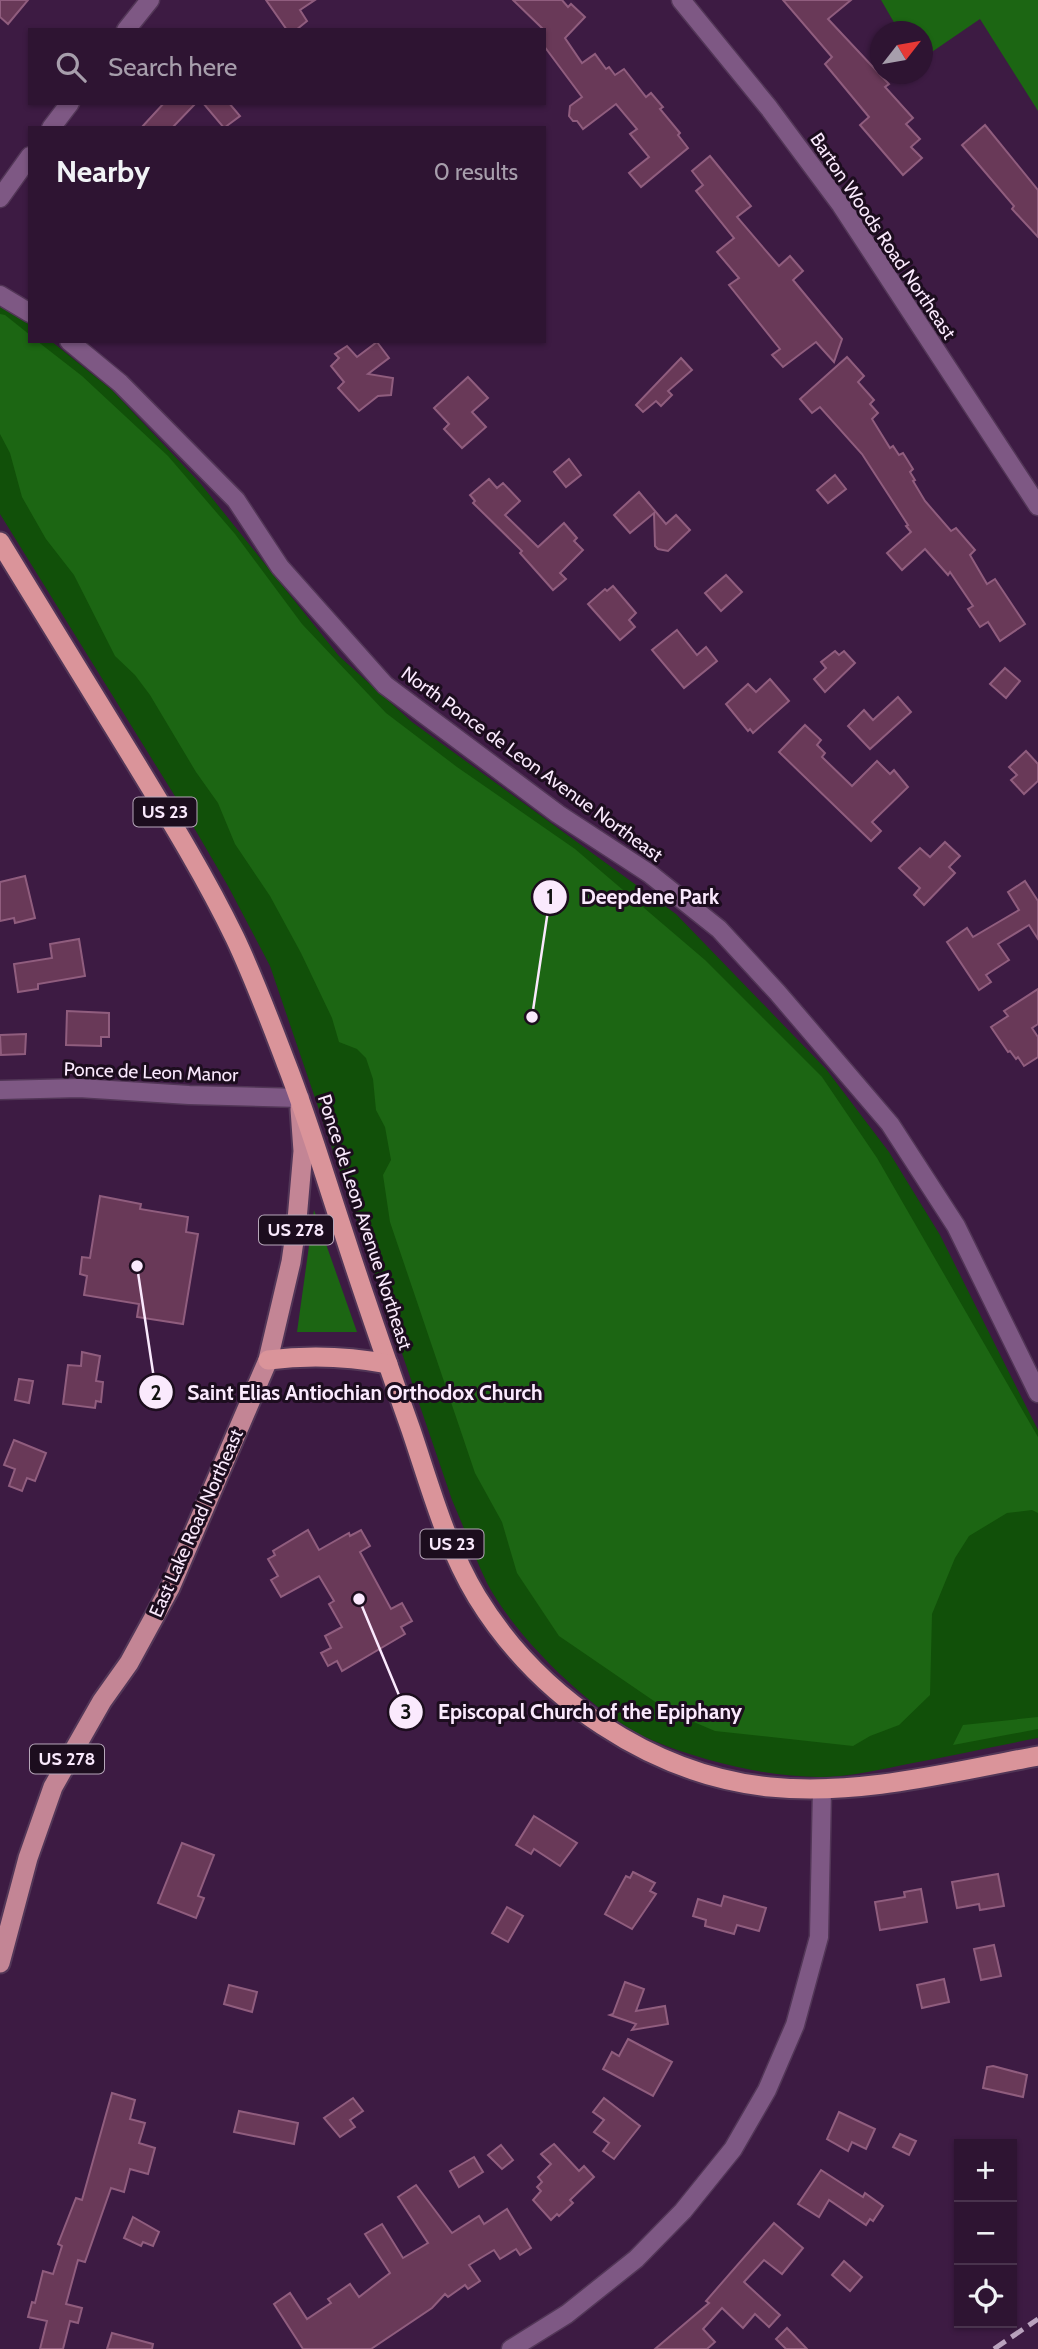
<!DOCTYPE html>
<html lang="en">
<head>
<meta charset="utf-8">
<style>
	body { margin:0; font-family:Cabin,sans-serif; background:#3a213e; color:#f1f3f6 }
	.controls { position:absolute; right:21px; bottom:21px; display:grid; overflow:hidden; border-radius:0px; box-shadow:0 2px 5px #0004 }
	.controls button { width:63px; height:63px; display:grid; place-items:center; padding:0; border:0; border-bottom:2px solid #49334d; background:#2e1432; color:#f1f3f6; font:35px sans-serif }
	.compass { position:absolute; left:870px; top:21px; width:63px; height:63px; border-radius:50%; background:#2e1432; box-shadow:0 2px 5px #0004; rotate:59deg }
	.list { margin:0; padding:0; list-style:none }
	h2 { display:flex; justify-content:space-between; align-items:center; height:91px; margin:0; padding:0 28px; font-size:30px }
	h2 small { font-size:23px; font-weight:400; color:#a79eac }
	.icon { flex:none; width:38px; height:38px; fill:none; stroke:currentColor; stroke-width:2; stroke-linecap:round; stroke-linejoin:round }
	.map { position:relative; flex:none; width:1038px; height:2349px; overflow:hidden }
	.search { position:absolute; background:#2e1432; box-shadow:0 2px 5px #0004; left:28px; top:28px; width:518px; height:77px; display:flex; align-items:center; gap:18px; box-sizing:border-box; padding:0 24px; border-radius:0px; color:#a79eac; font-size:26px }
	.panel { position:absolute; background:#2e1432; box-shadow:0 2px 5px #0004; left:28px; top:126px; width:518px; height:217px; border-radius:0px }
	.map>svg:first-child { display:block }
	.green { fill:#115009 }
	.forest { fill:#1c6613 }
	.building { fill:#693958; stroke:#905d7e; stroke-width:2 }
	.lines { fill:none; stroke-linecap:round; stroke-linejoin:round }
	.minor-casing { stroke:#523657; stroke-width:21 }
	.primary-casing { stroke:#523657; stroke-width:23 }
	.trunk-casing { stroke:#523657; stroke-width:23 }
	.minor { stroke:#7e5884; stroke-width:18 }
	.primary { stroke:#c38595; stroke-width:19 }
	.trunk { stroke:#da949a; stroke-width:19 }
	.rail { stroke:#baa3be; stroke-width:5; stroke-dasharray:14 7; stroke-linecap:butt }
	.labels { text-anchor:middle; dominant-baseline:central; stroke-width:6; stroke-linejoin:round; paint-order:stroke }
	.shield { fill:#1c0d1e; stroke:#b7a7ba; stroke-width:2 }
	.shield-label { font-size:18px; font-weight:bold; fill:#fae9fd }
	.street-label { font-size:19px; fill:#fae9fd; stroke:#1c0d1e }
	.leader { fill:none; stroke:#fae9fd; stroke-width:2.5 }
	.callout-dot { fill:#fae9fd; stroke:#1c0d1e; stroke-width:2.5 }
	.mark-label { font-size:21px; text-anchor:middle; font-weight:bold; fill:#111 }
	.callout-label { font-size:21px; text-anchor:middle; font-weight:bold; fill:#fae9fd; stroke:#1c0d1e; stroke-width:6; stroke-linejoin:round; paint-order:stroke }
</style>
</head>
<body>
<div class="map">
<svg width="1038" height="2349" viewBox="0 0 1038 2349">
	<rect width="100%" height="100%" fill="#3d1b43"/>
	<path class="green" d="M0,305l30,20v16h21l61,49 88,93 139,173 73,66 264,192 150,155 63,83 51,83 98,195v308c-42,8 -83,17 -125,25 -30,6 -63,14 -94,14 -52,0 -117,-16 -165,-36 -58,-24 -138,-103 -167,-158 -13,-27 -23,-56 -35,-83l-182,-534 -42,-80 -42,-72 -186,-300z"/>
	<g class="forest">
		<polygon points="881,0 1038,0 1038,111 980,19 923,58 922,32 899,31"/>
		<polygon points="0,314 5,315 30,335 30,341 37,341 82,376 168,456 235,534 302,624 386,713 457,767 575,849 705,960 822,1077 877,1158 1038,1437 1038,1513 1032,1510 1007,1513 969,1536 955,1558 932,1614 930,1695 899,1725 870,1736 853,1746 715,1731 670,1712 559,1636 517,1573 502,1522 475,1473 390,1222 383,1175 391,1160 385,1127 376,1110 373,1079 366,1058 357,1049 339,1042 332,1018 301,953 270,896 235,844 218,803 196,772 150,695 135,675 115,656 74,575 46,539 22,497 10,453 0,434"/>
		<polygon points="314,1210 357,1332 297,1332"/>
		<polygon points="1038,1717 1038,1729 953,1745 963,1725"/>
	</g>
	<g class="building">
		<polygon points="0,0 28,0 8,24 0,17"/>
		<polygon points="266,0 315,0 300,10 307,21 296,30 287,30"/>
		<polygon points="513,0 562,0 568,7 571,4 585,17 565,38 582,63 595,54 606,69 609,67 615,75 624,69 646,97 651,93 663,107 660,109 680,133 678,135 688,148 641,187 629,173 649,157 630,134 637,129 616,104 583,129 577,121 573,121 569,116 570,106 582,97 544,46 544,30"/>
		<polygon points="783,0 851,0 828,19 889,84 885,87 913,118 906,124 920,139 911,147 922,158 903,175 860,125 869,117 825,64 832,57"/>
		<polygon points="164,103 196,103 172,128 141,128"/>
		<polygon points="203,103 229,103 240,116 224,128"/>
		<polygon points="985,125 1038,190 1038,237 1012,209 1014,206 962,145"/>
		<polygon points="710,156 751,206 737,217 779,266 790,256 803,271 793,280 842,339 834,362 816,342 783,367 772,355 780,349 729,285 739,278 717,252 734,238 696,191 703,185 692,171"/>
		<polygon points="377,342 389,358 368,374 393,378 391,395 378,396 359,411 338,388 344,382 331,366 339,358 335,354 347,346 357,357"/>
		<polygon points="847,357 864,376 858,382 874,400 870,404 878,413 872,419 890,448 893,446 899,455 903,453 913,469 910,472 915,480 913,481 925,501 951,531 956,528 975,550 970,555 987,584 995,579 1025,624 1000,641 988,622 980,627 968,609 973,606 950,572 948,575 925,549 902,570 887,553 911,532 906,526 908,525 862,454 820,407 812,413 800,399"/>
		<polygon points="681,358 692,370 668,391 672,395 661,406 656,401 643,412 636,405"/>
		<polygon points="468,377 488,398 472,412 486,427 462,448 444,429 449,424 434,408"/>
		<polygon points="569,459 581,475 566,487 554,472"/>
		<polygon points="835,475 846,489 828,503 817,490"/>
		<polygon points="489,479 497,488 503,483 520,501 505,515 538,547 564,523 577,538 574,541 583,550 560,573 566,579 553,590 520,553 522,551 473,503 475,501 470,495"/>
		<polygon points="639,492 666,524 676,515 690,530 668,551 658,549 655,546 654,513 630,533 614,515"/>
		<polygon points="726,575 742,592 721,611 705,593"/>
		<polygon points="613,586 636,613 629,620 635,627 620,640 588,604 605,589 607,591"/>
		<polygon points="677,630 697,655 706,647 717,661 684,688 652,650"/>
		<polygon points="835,651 839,655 844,651 855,663 825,692 814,679 826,668 821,662"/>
		<polygon points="1005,668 1020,681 1006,698 990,684"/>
		<polygon points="770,679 789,701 753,733 750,729 748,731 726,704 748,684 756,692"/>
		<polygon points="898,697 911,712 870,749 848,726 864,710 873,720"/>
		<polygon points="805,725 821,740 817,745 825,753 822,757 852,786 877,761 890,774 894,770 908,787 872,822 881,831 871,841 779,752"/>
		<polygon points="1026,751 1038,764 1038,781 1024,794 1011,780 1017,775 1009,767"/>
		<polygon points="945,842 960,856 949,867 955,873 924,905 914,895 920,888 899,868 920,848 930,857"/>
		<polygon points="25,876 35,918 15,923 14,918 0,921 0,882"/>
		<polygon points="1025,881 1038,901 1038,939 1029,925 998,944 1009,960 986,975 991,982 979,990 947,942 967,928 973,937 1019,910 1008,892"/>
		<polygon points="79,939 85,976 38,984 38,989 18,992 14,964 52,958 50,944"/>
		<polygon points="1038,989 1038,1024 1032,1028 1038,1037 1038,1057 1024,1066 1018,1057 1016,1059 1010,1051 1008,1052 991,1027 1008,1016 1004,1011"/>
		<polygon points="67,1011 109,1013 109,1037 101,1037 101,1046 66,1045"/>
		<polygon points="26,1034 25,1054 1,1055 0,1035"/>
		<polygon points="100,1196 141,1204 140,1209 188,1217 186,1232 198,1234 183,1324 137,1317 139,1304 84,1295 87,1276 80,1274 82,1257 90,1258"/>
		<polygon points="82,1352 100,1356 96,1381 103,1382 101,1402 96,1401 95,1408 63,1404 68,1365 81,1366"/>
		<polygon points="19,1379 33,1381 29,1403 15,1400"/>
		<polygon points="14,1440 46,1453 35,1481 27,1478 22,1491 9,1486 15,1469 4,1465"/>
		<polygon points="308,1530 319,1550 349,1533 350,1536 361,1530 370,1546 360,1552 391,1609 402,1603 412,1621 401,1627 405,1634 342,1671 337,1661 328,1666 321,1653 331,1648 325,1636 342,1627 329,1604 334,1601 319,1576 281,1597 271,1580 278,1576 268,1559 275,1555 273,1551"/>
		<polygon points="534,1816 577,1843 560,1866 534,1849 531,1854 516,1845"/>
		<polygon points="182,1843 214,1855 198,1896 204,1898 196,1918 158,1903"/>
		<polygon points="633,1872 655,1883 650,1891 656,1894 632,1929 605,1914 626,1876 630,1878"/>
		<polygon points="998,1874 1004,1906 980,1910 979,1904 957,1908 952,1882"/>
		<polygon points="921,1889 927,1922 880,1930 875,1902 905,1897 904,1892"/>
		<polygon points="724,1896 766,1908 759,1931 737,1925 734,1934 705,1926 706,1920 693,1916 698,1899 721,1906"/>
		<polygon points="507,1907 523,1916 508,1942 492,1933"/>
		<polygon points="994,1945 1001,1976 981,1980 974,1949"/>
		<polygon points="944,1979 949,2002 922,2008 917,1985"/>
		<polygon points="625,1982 644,1989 636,2011 665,2006 668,2024 632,2030 636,2024 610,2015 613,2014"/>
		<polygon points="229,1985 257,1992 252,2012 224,2004"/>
		<polygon points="628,2039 672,2062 653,2096 603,2069 612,2052 619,2056"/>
		<polygon points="993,2066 1027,2075 1023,2097 983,2088 987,2067"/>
		<polygon points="112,2093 135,2100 130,2119 145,2123 139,2143 155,2148 148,2174 130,2169 124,2192 111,2188 85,2262 78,2260 66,2304 82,2308 78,2323 70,2321 63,2349 40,2349 47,2321 28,2317 32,2302 35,2303 43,2271 53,2274 62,2246 58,2244 76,2198 82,2200"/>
		<polygon points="353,2098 363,2111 350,2120 355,2127 340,2137 324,2118"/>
		<polygon points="604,2098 640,2126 614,2159 603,2151 609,2143 594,2132 604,2120 593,2112"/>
		<polygon points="239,2111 298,2123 294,2144 234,2132"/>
		<polygon points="839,2112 875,2129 866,2149 852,2142 848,2151 827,2139"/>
		<polygon points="900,2134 916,2141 909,2155 893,2147"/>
		<polygon points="554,2144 579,2171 584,2166 594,2177 570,2200 573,2203 559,2216 557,2214 551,2220 533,2200 541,2191 537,2187 542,2182 538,2177 551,2164 541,2154"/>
		<polygon points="501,2145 513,2160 502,2169 488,2155"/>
		<polygon points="474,2157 483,2172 459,2187 450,2171"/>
		<polygon points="821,2170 863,2197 865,2193 883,2206 873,2221 870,2219 866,2225 829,2200 819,2217 798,2204"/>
		<polygon points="416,2185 452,2233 479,2216 484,2224 507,2209 531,2248 520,2255 516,2249 500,2259 494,2250 469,2265 480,2281 468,2289 465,2285 448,2297 445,2294 432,2308 371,2349 303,2349 274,2304 290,2293 307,2319 331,2303 328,2299 350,2284 359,2297 390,2273 365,2234 382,2224 403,2258 428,2243 398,2197"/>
		<polygon points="133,2217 159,2232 153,2246 143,2242 141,2246 124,2238"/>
		<polygon points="774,2223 803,2248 782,2274 764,2260 744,2282 780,2315 769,2327 755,2314 743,2328 722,2308 703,2329 715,2342 707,2349 655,2349 709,2303 706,2301"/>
		<polygon points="844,2261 862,2277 850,2291 832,2275"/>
		<polygon points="787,2328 807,2349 786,2349 776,2339"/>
		<polygon points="112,2333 153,2344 152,2349 107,2349"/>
	</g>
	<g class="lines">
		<g class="minor-casing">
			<g id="minor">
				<polyline points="681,0 769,108 841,205 1038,506"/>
				<polyline points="126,30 150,0"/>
				<polyline points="51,128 70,103"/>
				<polyline points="0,198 30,156"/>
				<polyline points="0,295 30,313"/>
				<polyline points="69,341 120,383 236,500 280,567 385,685 558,814 650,874 719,929 777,992 890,1124 956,1226 1038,1393"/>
				<polyline points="0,1090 79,1088 189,1095 300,1098"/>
				<polyline points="511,2349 567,2314 636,2259 683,2211 733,2149 767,2090 795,2025 819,1937 822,1789"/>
			</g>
		</g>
		<g class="primary-casing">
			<polyline id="primary" points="0,1963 28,1858 53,1787 102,1701 129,1663 170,1588 268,1360 291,1262 297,1220 303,1151 300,1109"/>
		</g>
		<g class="trunk-casing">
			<g id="trunk">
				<path d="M0,542c44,72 89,144 132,215 36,59 73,119 103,181 19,40 35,83 51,125 22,56 39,114 58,171 21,65 44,131 67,196 19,56 35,116 66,167 62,101 175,178 293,190 90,9 181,-15 268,-31"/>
				<path d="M268,1360c40,-5 79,-4 120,4"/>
			</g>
		</g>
		<use href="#minor" class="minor"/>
		<use href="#primary" class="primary"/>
		<use href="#trunk" class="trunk"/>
		<polyline class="rail" points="994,2349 1038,2319"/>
	</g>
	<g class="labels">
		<g class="shield">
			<rect x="133.5" y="797.5" width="63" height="29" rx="5"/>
			<rect x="259" y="1215.5" width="74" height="29" rx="5"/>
			<rect x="420.5" y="1529.5" width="63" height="29" rx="5"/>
			<rect x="30" y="1744.5" width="74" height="29" rx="5"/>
		</g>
		<g class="shield-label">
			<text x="165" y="812">US 23</text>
			<text x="296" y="1230">US 278</text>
			<text x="452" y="1544">US 23</text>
			<text x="67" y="1759">US 278</text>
		</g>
		<g class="street-label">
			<text transform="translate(883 236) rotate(56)">Barton Woods Road Northeast</text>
			<text transform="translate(532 764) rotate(36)">North Ponce de Leon Avenue Northeast</text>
			<text transform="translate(151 1072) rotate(2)">Ponce de Leon Manor</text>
			<text transform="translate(365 1222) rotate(72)">Ponce de Leon Avenue Northeast</text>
			<text transform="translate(196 1523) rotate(-66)">East Lake Road Northeast</text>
		</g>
	</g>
	<path class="leader" d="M532 1017L550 897M137 1266L156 1392M359 1599L406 1712"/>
	<g class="callout-dot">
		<circle cx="532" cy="1017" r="7"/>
		<circle cx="137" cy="1266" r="7"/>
		<circle cx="359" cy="1599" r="7"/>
		<circle cx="550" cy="897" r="18"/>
		<circle cx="156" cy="1392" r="18"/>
		<circle cx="406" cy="1712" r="18"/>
	</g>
	<g class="mark-label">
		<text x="550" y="904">1</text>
		<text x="156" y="1400">2</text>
		<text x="406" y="1719">3</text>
	</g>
	<g class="callout-label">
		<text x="650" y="904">Deepdene Park</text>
		<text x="365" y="1400">Saint Elias Antiochian Orthodox Church</text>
		<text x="590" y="1719">Episcopal Church of the Epiphany</text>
	</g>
</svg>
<div class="controls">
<button>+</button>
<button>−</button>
<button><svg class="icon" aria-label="locate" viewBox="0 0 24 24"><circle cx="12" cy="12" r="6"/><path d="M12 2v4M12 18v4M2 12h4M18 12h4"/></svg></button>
</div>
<svg class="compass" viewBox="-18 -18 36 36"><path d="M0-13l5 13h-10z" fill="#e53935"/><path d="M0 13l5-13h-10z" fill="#a79eac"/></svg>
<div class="search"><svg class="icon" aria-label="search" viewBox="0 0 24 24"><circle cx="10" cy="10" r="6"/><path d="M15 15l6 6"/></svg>Search here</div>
<section class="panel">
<h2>Nearby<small>0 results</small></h2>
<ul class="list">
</ul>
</section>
</div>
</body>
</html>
